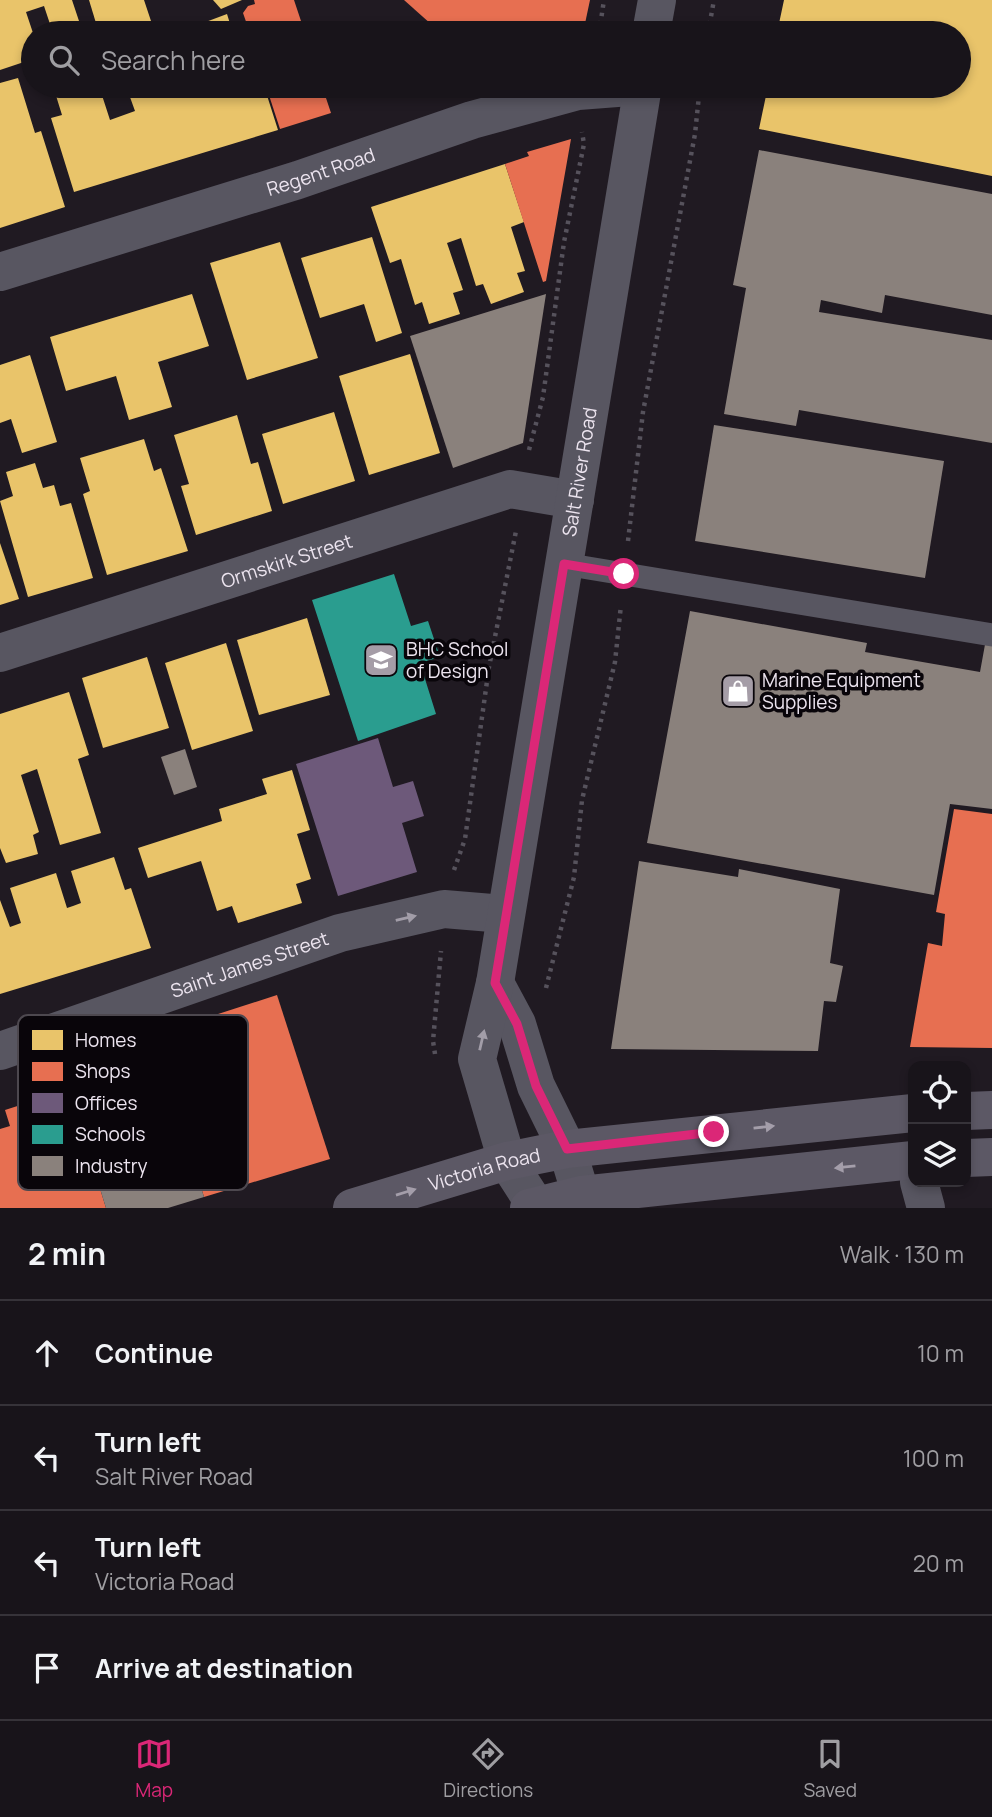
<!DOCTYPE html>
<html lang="en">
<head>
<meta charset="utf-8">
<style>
	body { margin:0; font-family:Manrope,sans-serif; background:#211d23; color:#f1f3f6 }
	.controls { position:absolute; right:21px; bottom:21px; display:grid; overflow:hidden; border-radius:14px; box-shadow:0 4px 10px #0003 }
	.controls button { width:63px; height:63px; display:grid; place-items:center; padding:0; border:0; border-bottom:2px solid #363339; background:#18141a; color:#f1f3f6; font:35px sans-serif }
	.stop { position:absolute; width:21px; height:21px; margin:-16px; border:5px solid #db2777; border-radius:50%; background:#fff }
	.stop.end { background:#db2777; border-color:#fff; box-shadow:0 2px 7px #0008 }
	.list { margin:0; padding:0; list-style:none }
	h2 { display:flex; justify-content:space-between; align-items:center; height:91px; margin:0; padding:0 28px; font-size:30px }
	h2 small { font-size:23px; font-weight:400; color:#9f9ea2 }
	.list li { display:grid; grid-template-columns:46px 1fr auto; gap:21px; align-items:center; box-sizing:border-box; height:105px; padding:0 28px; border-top:2px solid #363339 }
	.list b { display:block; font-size:26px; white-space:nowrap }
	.list p { margin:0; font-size:23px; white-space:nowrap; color:#9f9ea2 }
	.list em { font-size:23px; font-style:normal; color:#9f9ea2 }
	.icon { flex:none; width:38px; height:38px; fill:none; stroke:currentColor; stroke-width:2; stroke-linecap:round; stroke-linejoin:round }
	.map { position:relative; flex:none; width:992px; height:1208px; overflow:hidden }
	.search { position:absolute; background:#18141a; box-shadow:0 4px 10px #0003; left:21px; right:21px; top:21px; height:77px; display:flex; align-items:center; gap:18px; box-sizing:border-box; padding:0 24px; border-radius:38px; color:#9f9ea2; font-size:26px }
	.sheet { height:511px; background:#18141a }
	nav { display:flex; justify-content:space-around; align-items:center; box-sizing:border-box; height:98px; border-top:2px solid #363339; background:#18141a; font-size:19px; color:#9f9ea2 }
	nav a { display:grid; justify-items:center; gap:4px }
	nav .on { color:#db2777 }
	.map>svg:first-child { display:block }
	.homes { fill:#e9c46a }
	.shops { fill:#e76f51 }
	.offices { fill:#6d597a }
	.schools { fill:#2a9d8f }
	.industry { fill:#8a817c }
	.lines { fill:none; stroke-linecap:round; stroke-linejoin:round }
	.path { stroke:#56525c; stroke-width:4.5; stroke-dasharray:3.5 5; stroke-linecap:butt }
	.service { stroke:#585661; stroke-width:23 }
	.minor { stroke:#585661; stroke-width:38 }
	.tertiary { stroke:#585661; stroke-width:38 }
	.secondary { stroke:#5c5865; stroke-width:38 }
	.oneway { fill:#a29da8 }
	.oneway2 { fill:#a49eaa }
	.route { stroke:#db2777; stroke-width:9 }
	.labels { text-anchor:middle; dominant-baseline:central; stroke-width:7; stroke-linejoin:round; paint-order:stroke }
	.street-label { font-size:19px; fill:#ece4ef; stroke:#09050a }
	.poi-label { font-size:19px; fill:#ece4ef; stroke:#09050a; text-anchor:start }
	.key { fill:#09050a; stroke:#4d484f; stroke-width:2 }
	.key-label { font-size:19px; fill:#ece4ef }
</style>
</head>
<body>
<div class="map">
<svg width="992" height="1208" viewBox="0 0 992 1208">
	<rect width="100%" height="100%" fill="#201a22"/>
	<g class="homes">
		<polygon points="0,0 72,0 83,33 53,33 44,6 26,12 33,33 33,59 0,70"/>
		<polygon points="89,0 144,0 151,21 110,33 99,33"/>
		<polygon points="213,0 242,0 221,9"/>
		<polygon points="784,0 992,0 992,176 759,129 768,86 959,86 959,33 777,33"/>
		<polygon points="227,14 233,33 188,33 187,29"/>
		<polygon points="18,78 35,133 41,131 65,207 0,228 0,83"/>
		<polygon points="53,86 99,86 110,120 135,111 126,86 176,86 180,97 202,91 200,86 264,86 278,130 74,192 51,118 62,115"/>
		<polygon points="505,164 524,222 511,227 525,271 517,273 524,292 491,304 483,284 476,286 461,238 447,243 463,290 453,293 460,314 429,324 422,302 415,305 401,259 390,263 371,207"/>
		<polygon points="372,237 402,333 376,342 364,304 320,318 301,258"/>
		<polygon points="280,242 318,358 247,380 210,263"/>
		<polygon points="192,294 209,346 158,362 172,407 129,420 116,376 66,391 50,337"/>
		<polygon points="410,354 440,453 369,475 339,376"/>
		<polygon points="30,355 57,442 22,453 11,419 0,423 0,365"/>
		<polygon points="334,412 355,481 283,504 262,434"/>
		<polygon points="237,415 251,464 258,462 272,511 196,535 181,486 189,484 174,435"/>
		<polygon points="144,439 154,471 161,468 188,551 107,575 83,494 90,491 80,458"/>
		<polygon points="35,463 43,488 54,485 60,506 71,503 93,578 28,597 0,501 13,496 6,472"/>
		<polygon points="0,543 19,599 0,605"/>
		<polygon points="307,618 330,695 259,715 237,640"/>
		<polygon points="226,643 253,731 192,750 165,663"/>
		<polygon points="147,657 169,728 103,748 82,678"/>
		<polygon points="69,692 89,755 78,759 101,833 60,845 37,769 21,775 39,832 33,835 38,854 6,863 0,848 0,714"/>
		<polygon points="292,770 310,830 297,834 311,879 296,884 302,903 238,923 232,906 217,911 201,861 148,878 138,848 222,821 219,809 267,794 262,779"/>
		<polygon points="114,857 125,890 131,888 151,948 0,994 0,900 10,927 21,923 10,888 56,873 67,908 73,906 81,903 71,871"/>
	</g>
	<g class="shops">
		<polygon points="254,0 294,0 305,33 250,33 243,13 248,6 255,4"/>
		<polygon points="404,0 590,0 583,33 441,33"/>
		<polygon points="266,86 322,86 331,113 280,129"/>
		<polygon points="571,139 546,281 543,282 505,164 529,156 527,152"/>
		<polygon points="954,809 992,814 992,1048 910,1047 928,943 942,946 945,914 936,912"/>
		<polygon points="277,995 330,1159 204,1197 153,1035"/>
		<polygon points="62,1066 106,1208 0,1208 0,1129 10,1126 5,1110 33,1101 26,1077"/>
	</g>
	<polygon class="offices" points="378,738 393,787 413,781 424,816 402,823 417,872 338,896 296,764"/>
	<polygon class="schools" points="394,574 411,626 428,621 440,657 420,663 436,714 358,741 312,600"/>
	<g class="industry">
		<polygon points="759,150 992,194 992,315 885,295 882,313 821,300 819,312 992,340 992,443 799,410 796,426 724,414 746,288 733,285"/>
		<polygon points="546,294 523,443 453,468 410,336"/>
		<polygon points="714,425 944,461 925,578 695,541"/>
		<polygon points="690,611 867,643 865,652 980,672 986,639 992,640 992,809 950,804 934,895 647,843"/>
		<polygon points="185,749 197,787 174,795 161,757"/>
		<polygon points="639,861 738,877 739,869 840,889 830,963 843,966 836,1002 824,1001 818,1051 611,1049"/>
		<polygon points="153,1035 204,1197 168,1208 106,1208 62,1066"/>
	</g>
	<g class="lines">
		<g class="path">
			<polyline points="599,33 604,0"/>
			<polyline points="708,33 714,0"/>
			<polyline points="529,450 543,397 564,242 584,144 582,132"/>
			<polyline points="628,541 643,412 695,134 700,86"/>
			<polyline points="454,870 465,839 489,667 516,531"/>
			<polyline points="546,988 574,877 582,800 615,662 621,605"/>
			<polyline points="435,1054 433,1041 441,951"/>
		</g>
		<polyline class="service" points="564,564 992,635"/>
		<g class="minor">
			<path id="s1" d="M0,272l298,-92 174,-60 106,-29 65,-5"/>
			<path id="s2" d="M0,653l510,-164 65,11"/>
			<path id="s3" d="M0,1051l340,-118 104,-24 60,5"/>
			<polyline points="919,1182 926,1208"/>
		</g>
		<g class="tertiary">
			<polyline points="651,33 657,0"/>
			<polyline points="495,983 517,1024 536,1086 567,1149 581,1195"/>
			<path id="s4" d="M536,1206l-29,-45 -30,-102 18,-76 148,-897"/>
		</g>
		<g class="secondary">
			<polyline points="966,1111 992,1110"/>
			<polyline points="966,1158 992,1157"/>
			<path id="s5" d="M352,1208l155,-47 60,-12 346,-36"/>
			<polyline points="529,1208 581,1195 913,1160"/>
		</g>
	</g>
	<defs><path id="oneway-solid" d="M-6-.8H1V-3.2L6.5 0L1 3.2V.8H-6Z" transform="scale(1.75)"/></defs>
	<g class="oneway">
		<use href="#oneway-solid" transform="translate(406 918) rotate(-13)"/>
		<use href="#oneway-solid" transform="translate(482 1040) rotate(-77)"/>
	</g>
	<g class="oneway2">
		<use href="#oneway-solid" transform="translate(764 1127) rotate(-6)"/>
		<use href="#oneway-solid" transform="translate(845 1167) rotate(174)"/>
		<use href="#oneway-solid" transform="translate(406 1192) rotate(-17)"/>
	</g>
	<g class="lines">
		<polyline class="route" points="624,574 564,564 495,983 517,1024 536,1086 567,1149 714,1132"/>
	</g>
	<defs>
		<g id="university-square" transform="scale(1.75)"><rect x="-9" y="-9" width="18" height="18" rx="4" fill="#a59da7" stroke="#09050a"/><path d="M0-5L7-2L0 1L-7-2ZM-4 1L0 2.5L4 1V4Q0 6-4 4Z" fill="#fff"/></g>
		<g id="shop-square" transform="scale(1.75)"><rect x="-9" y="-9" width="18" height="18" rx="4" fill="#a59da7" stroke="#09050a"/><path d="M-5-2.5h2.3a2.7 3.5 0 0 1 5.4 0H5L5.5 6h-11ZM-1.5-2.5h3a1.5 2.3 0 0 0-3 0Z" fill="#fff"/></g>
	</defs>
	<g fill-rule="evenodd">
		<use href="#university-square" x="381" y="660"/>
		<use href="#shop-square" x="738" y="691"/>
	</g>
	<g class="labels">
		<g class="street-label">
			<text stroke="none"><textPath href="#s1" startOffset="336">Regent Road</textPath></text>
			<text stroke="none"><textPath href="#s4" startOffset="756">Salt River Road</textPath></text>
			<text stroke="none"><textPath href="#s2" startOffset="301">Ormskirk Street</textPath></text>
			<text stroke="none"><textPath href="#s3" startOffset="264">Saint James Street</textPath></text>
			<text stroke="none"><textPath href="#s5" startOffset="138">Victoria Road</textPath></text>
		</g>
		<g class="poi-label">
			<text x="406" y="649">BHC School<tspan x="406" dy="22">of Design</tspan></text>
			<text x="762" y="680">Marine Equipment<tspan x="762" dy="22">Supplies</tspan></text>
		</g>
	</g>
	<rect x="18" y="1015" width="230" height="175" rx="10" class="key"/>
	<rect x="32" y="1030" width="31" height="20" fill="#e9c46a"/>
	<rect x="32" y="1062" width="31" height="19" fill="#e76f51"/>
	<rect x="32" y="1093" width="31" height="20" fill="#6d597a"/>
	<rect x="32" y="1125" width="31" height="19" fill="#2a9d8f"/>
	<rect x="32" y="1156" width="31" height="20" fill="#8a817c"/>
	<g class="key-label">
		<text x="75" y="1047">Homes</text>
		<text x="75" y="1078">Shops</text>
		<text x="75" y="1110">Offices</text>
		<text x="75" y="1141">Schools</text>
		<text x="75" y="1173">Industry</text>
	</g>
</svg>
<div class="controls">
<button><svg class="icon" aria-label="locate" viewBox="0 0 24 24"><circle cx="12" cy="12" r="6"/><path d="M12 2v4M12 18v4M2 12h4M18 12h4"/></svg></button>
<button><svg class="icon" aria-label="layers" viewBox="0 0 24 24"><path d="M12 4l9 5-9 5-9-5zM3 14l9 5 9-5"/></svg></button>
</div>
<div class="stop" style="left:624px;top:574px"></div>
<div class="stop end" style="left:714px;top:1132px"></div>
<div class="search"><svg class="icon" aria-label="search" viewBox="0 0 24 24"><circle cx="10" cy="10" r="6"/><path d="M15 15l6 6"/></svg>Search here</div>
</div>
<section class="sheet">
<h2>2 min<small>Walk · 130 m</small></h2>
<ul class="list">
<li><svg class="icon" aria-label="ahead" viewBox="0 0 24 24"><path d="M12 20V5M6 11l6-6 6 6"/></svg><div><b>Continue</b></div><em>10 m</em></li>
<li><svg class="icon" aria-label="left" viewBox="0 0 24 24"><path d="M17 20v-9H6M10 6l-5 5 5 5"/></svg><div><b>Turn left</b><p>Salt River Road</p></div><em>100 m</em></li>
<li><svg class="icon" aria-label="left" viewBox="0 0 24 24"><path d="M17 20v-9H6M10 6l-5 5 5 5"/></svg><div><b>Turn left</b><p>Victoria Road</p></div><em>20 m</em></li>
<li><svg class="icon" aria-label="arrive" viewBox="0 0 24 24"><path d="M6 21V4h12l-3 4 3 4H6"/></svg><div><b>Arrive at destination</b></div></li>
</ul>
</section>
<nav>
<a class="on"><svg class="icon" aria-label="map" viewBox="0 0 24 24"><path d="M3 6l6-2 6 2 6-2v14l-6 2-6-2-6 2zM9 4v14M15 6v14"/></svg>Map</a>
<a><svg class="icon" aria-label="directions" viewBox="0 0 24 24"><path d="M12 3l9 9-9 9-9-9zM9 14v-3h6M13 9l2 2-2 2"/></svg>Directions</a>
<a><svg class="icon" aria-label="saved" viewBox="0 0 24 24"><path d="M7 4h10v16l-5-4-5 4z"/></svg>Saved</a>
</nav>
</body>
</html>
